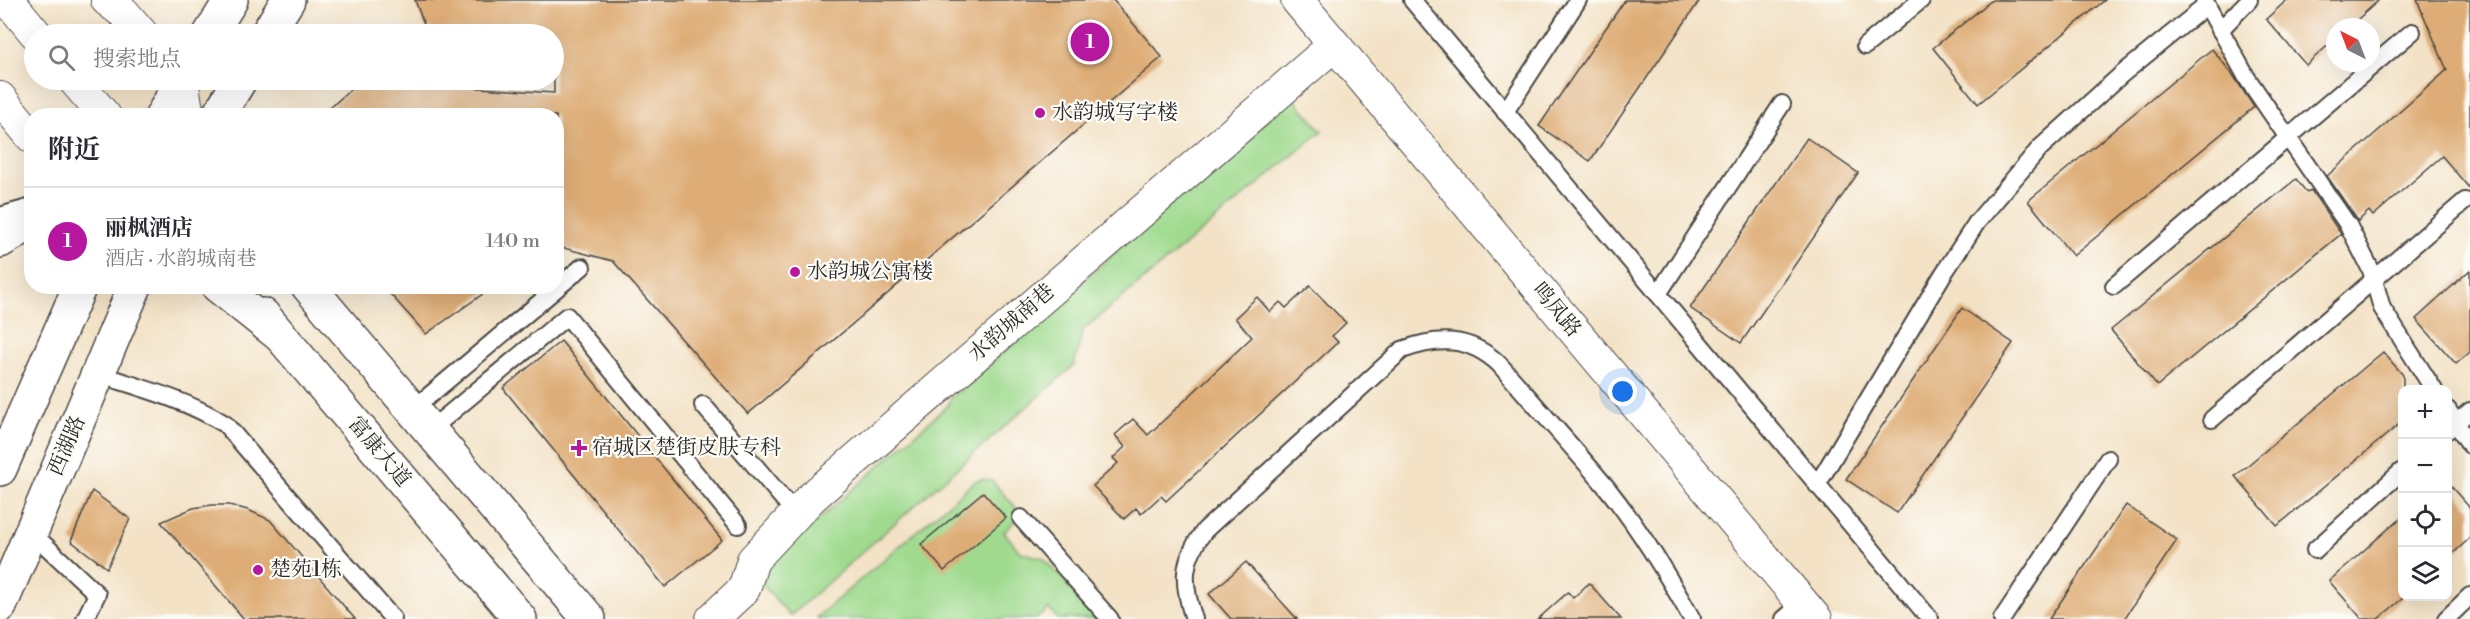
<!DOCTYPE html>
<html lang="zh">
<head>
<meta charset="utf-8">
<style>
	body { margin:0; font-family:"Libre Bodoni","Noto Serif SC",serif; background:#f7f7f7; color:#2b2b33 }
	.controls { position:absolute; right:18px; bottom:18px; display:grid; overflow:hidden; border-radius:12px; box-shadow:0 6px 24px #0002 }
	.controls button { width:54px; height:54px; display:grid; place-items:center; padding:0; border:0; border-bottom:2px solid #e1e1e2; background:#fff; color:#2b2b33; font:30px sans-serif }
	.compass { position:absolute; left:2326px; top:18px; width:54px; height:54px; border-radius:50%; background:#fff; box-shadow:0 6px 24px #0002; rotate:318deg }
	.you { position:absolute; left:1623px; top:392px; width:21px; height:21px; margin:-15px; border:4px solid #fff; border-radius:50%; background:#1a73e8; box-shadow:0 0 0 9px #1a73e833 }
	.badge { display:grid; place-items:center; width:39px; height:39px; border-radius:50%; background:#b5179e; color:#fff; font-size:20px; font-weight:700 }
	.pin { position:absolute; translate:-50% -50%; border:3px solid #fff; box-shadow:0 2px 6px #0006 }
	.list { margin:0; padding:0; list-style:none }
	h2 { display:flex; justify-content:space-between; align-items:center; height:78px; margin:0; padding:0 24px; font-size:26px }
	h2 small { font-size:20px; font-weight:400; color:#7c7c81 }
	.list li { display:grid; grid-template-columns:39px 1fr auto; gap:18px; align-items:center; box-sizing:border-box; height:108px; padding:0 24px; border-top:2px solid #e1e1e2 }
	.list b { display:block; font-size:22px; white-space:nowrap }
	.list p { margin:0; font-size:20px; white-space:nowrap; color:#7c7c81 }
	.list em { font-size:20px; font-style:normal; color:#7c7c81 }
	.icon { flex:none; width:33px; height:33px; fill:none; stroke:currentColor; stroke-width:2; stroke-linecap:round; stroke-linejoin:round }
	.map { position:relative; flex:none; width:2470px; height:619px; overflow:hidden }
	.search { position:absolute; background:#fff; box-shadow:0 6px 24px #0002; left:24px; top:24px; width:540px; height:66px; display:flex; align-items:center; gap:15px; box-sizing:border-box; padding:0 21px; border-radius:33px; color:#7c7c81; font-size:22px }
	.panel { position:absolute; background:#fff; box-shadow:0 6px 24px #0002; left:24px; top:108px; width:540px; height:186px; border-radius:24px }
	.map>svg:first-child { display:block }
	.green { fill:#9fda8e; stroke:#65825c; stroke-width:1.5 }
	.building { fill:#dead77 }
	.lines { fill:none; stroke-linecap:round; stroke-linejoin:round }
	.lane-casing { stroke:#494642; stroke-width:20 }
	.street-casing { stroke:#494642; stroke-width:34 }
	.secondary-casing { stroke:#494642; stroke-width:36 }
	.primary-casing { stroke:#494642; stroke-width:36 }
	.lane { stroke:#fff; stroke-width:16 }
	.street { stroke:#fff; stroke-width:32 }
	.secondary { stroke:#fff; stroke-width:33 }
	.primary { stroke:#fff; stroke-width:33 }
	.poi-dot { fill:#b5179e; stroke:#fdfcf7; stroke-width:2 }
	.labels { text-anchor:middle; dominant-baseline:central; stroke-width:4.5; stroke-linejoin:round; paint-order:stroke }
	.poi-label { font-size:21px; fill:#2b2b2b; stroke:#fdfcf7; text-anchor:start }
	.street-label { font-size:21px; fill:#2b2b2b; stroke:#fdfcf7 }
</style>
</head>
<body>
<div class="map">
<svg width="2470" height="619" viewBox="0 0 2470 619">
	<rect width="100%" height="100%" fill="#fdfcf7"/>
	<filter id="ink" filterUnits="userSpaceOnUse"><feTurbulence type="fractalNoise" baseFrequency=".0167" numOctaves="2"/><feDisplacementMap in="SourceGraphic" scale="12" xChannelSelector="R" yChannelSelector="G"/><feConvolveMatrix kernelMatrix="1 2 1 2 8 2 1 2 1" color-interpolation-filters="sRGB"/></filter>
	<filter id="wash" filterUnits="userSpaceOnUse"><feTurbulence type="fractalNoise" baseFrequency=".008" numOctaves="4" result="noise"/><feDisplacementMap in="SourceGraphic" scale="24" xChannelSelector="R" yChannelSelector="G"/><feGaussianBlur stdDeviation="1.35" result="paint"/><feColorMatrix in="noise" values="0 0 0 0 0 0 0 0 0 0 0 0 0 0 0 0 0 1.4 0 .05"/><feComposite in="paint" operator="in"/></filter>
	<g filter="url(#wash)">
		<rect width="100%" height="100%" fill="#f3e2c6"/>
		<g class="green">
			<polygon points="1292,96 1322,131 1083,330 1074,365 790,616 755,576 948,405 950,399"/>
			<polygon points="983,479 992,481 1017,509 1016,520 1004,532 1020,552 1043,558 1098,619 1058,619 1049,609 1036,619 818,619 817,617 975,481"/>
		</g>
		<g id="blocks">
			<g class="building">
				<polygon points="415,0 1113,0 1162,57 748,414 613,261 556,246 556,116 321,116 361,80 554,93 554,34 442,34 424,25"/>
				<polygon points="1625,0 1700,0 1590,161 1539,126"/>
				<polygon points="1992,0 2105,0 1978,104 1933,48"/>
				<polygon points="2287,0 2379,0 2349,27 2335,27 2335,39 2306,65 2266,19"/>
				<polygon points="2417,0 2470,0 2470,189 2442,156 2373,216 2369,211 2358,221 2327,176 2447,70"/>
				<polygon points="2212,49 2233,75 2254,107 2073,256 2028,201"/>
				<polygon points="1807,138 1858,173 1741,343 1690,308"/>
				<polygon points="2296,179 2307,193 2311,190 2341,234 2157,386 2111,330"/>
				<polygon points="2470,270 2470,352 2456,364 2416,319"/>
				<polygon points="383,286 494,286 426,334"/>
				<polygon points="1310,286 1346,323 1332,336 1338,342 1166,501 1161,496 1141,514 1136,508 1124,519 1093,486 1118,463 1113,458 1125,447 1115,435 1133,419 1148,435 1252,337 1235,318 1257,297 1270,312 1280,302 1286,308"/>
				<polygon points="1962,308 2013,343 1897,513 1846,479"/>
				<polygon points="561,341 722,540 665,587 503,388"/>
				<polygon points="2383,352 2403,375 2403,421 2277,526 2235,476"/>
				<polygon points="2448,483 2470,508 2470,538 2448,558"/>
				<polygon points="92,491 130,519 107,568 71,541"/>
				<polygon points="983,492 1006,518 944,571 921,544"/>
				<polygon points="212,505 229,505 248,510 270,520 355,619 244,619 161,522 193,508"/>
				<polygon points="2126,505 2177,540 2124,619 2049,619"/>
				<polygon points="2403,516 2403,598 2378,619 2362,619 2329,581"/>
				<polygon points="1246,562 1297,619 1231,619 1209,594"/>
				<polygon points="1589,583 1621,619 1538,619 1568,592 1573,598"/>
			</g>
		</g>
	</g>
	<g filter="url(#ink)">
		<use href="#blocks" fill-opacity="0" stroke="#494642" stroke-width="1.5"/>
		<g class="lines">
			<g class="lane-casing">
				<g id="lane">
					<polyline points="1412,0 1930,619"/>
					<polyline points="2204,0 2247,78 2348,225 2371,270 2382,308 2434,390"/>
					<polyline points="2220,30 2249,0"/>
					<polyline points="1865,46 1921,0"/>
					<polyline points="1505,112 1578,0"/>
					<polyline points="0,216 32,207"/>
					<polyline points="2114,286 2412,32"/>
					<polyline points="1658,294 1782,104"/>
					<path d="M117,380c38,12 74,23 108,44l168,195"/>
					<polyline points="703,405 796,514"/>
					<polyline points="412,410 582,267"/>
					<polyline points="2448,410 2470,445"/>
					<polyline points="2212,419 2465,201"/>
					<polyline points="430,430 567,316 738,525"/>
					<polyline points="2448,430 2470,411"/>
					<polyline points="1817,485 1942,276 1977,222 2040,148 2121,75 2207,5"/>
					<polyline points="1021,518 1110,619"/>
					<polyline points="31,532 97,594 85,619"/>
					<polyline points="2315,550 2402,471"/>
					<path d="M1194,619c-12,-36 -13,-58 11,-89l197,-180c36,-13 67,-14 97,14 36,41 73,82 108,124 33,41 60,86 85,131"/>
					<polyline points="1784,619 1803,603"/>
					<polyline points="2002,619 2108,459"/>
					<polyline points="2446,619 2470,596"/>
				</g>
			</g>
			<g class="street-casing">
				<g id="street">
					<polyline points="8,0 36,34"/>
					<polyline points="107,0 124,13 142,34"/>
					<polyline points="1297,0 1816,619"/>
					<polyline points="74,80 105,116"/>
					<polyline points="182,80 188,116"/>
					<polyline points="0,98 32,137"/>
					<polyline points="712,619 744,589 753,560 811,498 1334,45"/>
				</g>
			</g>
			<g class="secondary-casing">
				<g id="secondary">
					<polyline points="0,241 32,222"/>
					<polyline points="308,286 589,619"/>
					<polyline points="263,315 520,619"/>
				</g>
			</g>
			<g class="primary-casing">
				<g id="primary">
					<polyline points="210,34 231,0"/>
					<polyline points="267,34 288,0"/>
					<polyline points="162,116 182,80"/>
					<polyline points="218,116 240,80"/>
					<polyline points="218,286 282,337"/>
					<polyline points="311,286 321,301"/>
					<polyline points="0,469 80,286"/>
					<polyline points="0,606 135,286"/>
				</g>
			</g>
			<use href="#lane" class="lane"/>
			<use href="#street" class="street"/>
			<use href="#secondary" class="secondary"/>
			<use href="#primary" class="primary"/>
		</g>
	</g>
	<g class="poi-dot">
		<circle cx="1040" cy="113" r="6"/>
		<circle cx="795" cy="272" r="6"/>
		<path d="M576 439h6v6h6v6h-6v6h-6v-6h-6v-6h6z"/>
		<circle cx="258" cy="570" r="6"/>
	</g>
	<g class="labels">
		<g class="poi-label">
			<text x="1052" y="113">水韵城写字楼</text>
			<text x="807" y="272">水韵城公寓楼</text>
			<text x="592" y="448">宿城区楚街皮肤专科</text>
			<text x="270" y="570">楚苑1栋</text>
		</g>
		<g class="street-label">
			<text transform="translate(1556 310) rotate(50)">鸣凤路</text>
			<text transform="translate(1012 323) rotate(-41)">水韵城南巷</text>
			<text transform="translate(67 446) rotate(-67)">西湖路</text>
			<text transform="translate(379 452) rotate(50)">富康大道</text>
		</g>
	</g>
</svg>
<div class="controls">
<button>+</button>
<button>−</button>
<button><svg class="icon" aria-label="locate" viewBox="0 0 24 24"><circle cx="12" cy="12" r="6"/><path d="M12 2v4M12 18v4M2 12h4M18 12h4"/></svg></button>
<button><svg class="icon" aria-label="layers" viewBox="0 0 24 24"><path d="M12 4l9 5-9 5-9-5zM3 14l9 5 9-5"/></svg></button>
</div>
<svg class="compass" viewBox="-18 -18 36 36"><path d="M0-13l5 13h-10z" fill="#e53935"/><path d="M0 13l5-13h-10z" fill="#7c7c81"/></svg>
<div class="you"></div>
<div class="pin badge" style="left:1090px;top:42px">1</div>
<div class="search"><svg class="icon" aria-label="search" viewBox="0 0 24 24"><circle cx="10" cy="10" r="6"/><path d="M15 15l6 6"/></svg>搜索地点</div>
<section class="panel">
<h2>附近<small></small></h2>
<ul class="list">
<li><span class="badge">1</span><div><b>丽枫酒店</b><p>酒店 · 水韵城南巷</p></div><em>140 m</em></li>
</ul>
</section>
</div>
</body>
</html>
